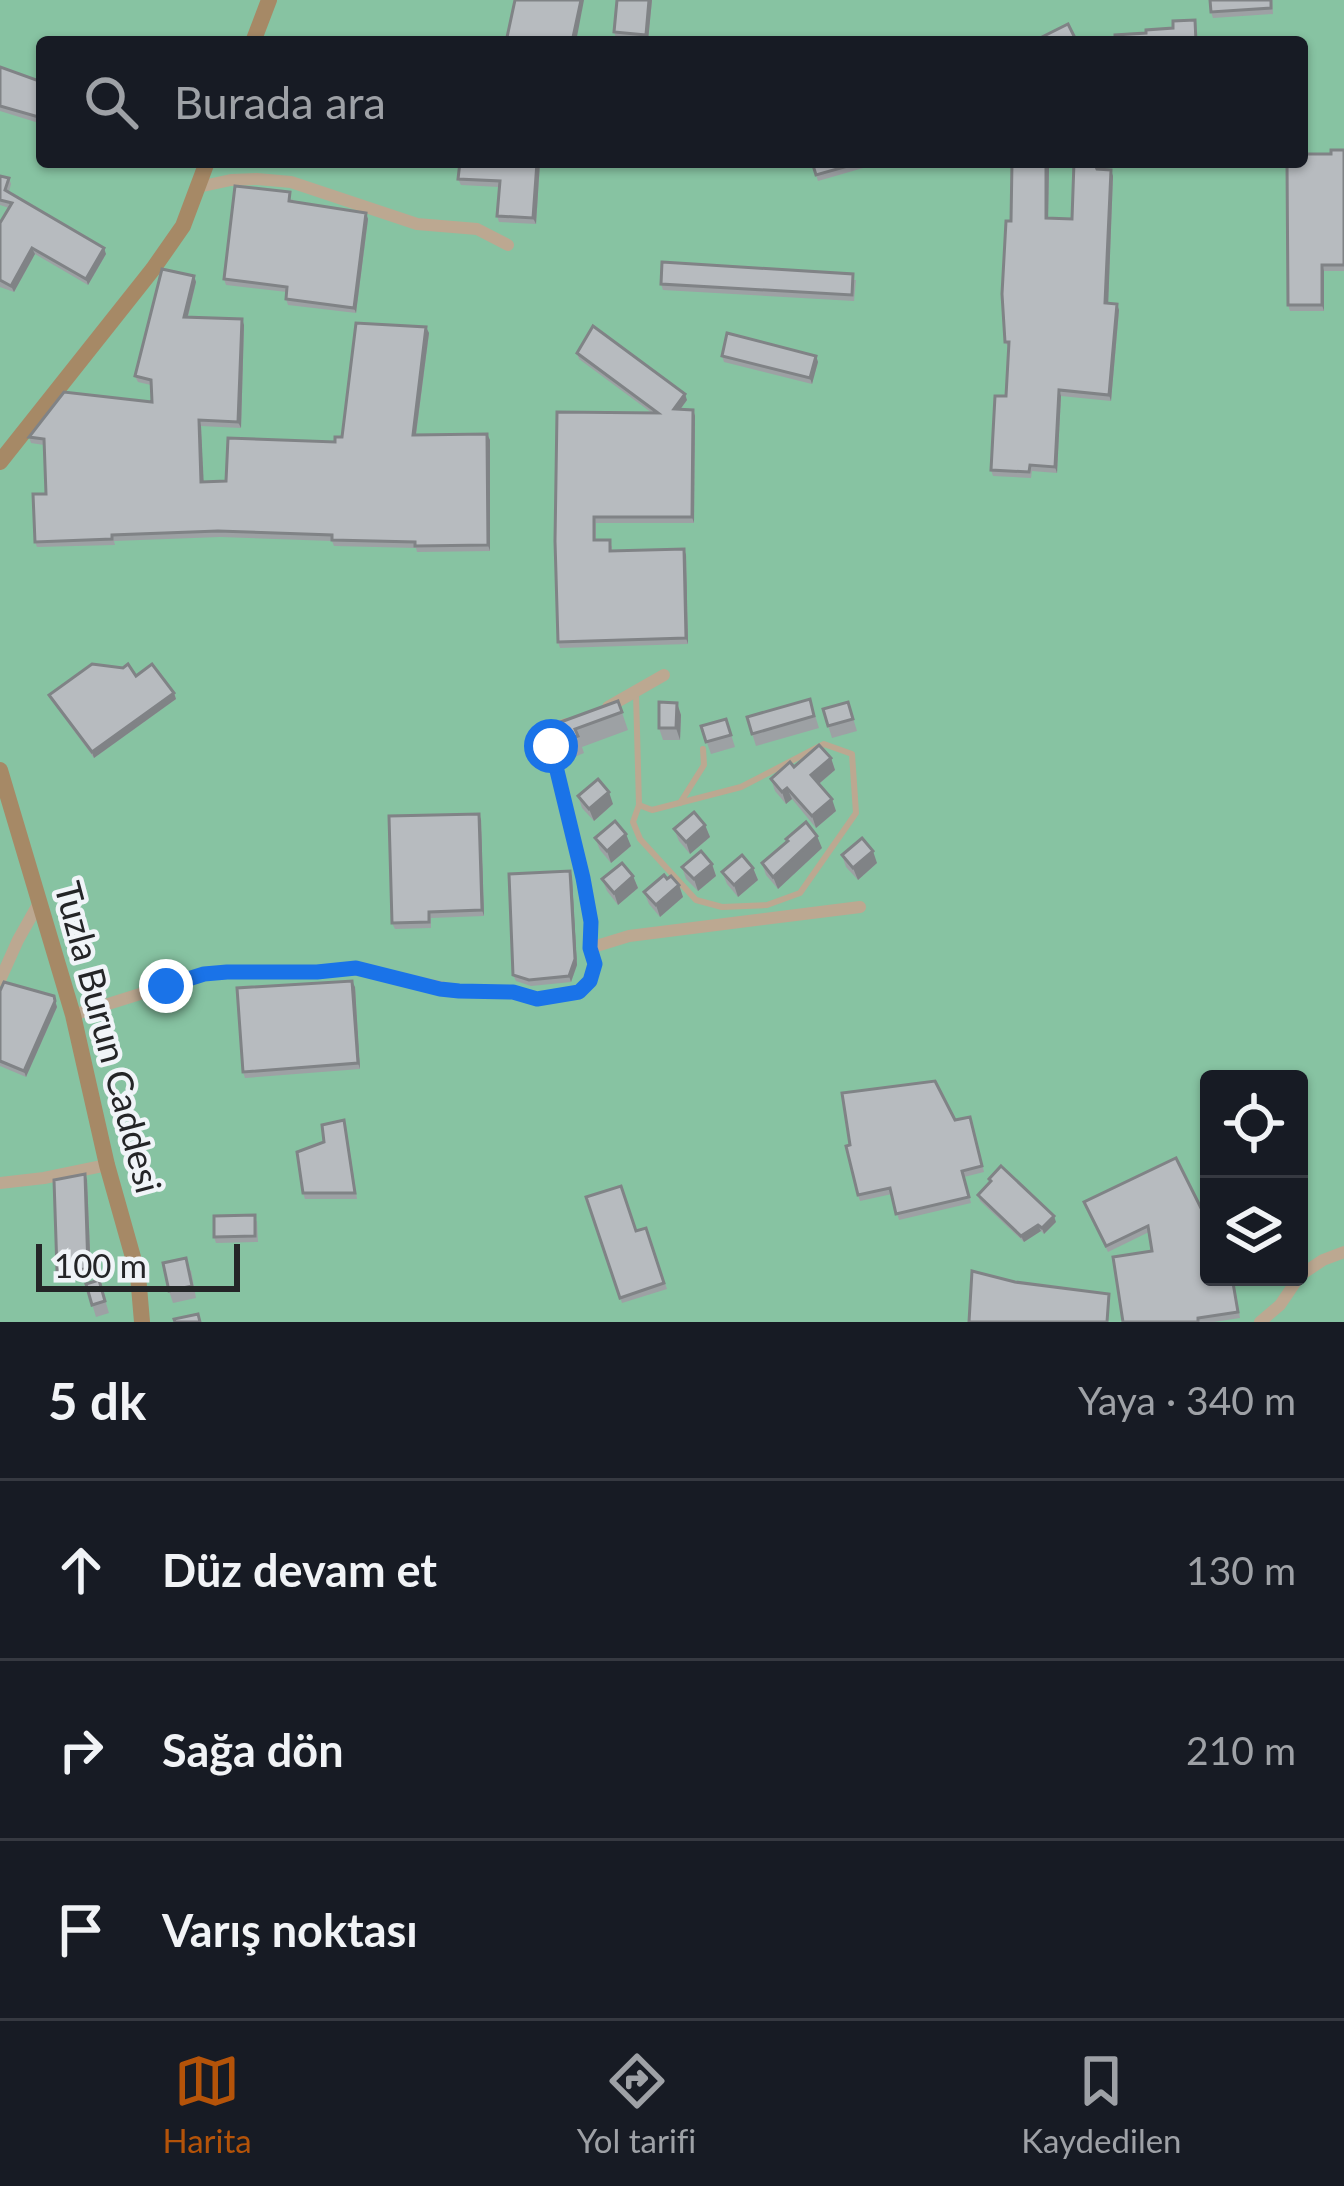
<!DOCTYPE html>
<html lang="tr">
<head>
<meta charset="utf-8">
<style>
	body { margin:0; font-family:Lato,sans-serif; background:#20242c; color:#f1f3f6 }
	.controls { position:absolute; right:36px; bottom:36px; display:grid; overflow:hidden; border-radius:12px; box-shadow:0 3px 9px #0004 }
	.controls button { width:108px; height:108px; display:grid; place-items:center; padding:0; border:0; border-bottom:3px solid #363941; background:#171b24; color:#f1f3f6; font:60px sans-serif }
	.scale { position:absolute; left:36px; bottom:30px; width:204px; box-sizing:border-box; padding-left:12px; border:6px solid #242527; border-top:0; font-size:33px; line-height:42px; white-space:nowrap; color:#242527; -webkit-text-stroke:9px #f0f4f8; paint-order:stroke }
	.stop { position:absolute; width:36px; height:36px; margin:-27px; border:9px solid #1a73e8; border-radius:50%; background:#fff }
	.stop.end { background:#1a73e8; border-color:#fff; box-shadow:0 3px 12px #0008 }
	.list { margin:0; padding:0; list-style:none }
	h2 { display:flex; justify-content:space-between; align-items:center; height:156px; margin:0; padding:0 48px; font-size:51px }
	h2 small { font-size:39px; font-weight:400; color:#9ea1a6 }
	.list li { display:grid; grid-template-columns:78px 1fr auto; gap:36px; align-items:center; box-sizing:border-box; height:180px; padding:0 48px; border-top:3px solid #363941 }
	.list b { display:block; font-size:45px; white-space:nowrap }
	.list em { font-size:39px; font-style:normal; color:#9ea1a6 }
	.icon { flex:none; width:66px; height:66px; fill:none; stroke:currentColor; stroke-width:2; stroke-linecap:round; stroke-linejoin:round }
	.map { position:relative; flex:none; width:1344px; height:1322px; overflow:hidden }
	.search { position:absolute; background:#171b24; box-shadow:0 3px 9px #0004; left:36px; right:36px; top:36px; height:132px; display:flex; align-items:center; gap:30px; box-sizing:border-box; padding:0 42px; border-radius:12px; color:#9ea1a6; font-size:45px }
	.sheet { height:696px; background:#171b24 }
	nav { display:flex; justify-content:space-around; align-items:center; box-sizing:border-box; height:168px; border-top:3px solid #363941; background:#171b24; font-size:33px; color:#9ea1a6 }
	nav a { display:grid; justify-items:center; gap:6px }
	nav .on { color:#b45309 }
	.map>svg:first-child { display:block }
	.green { fill:#87c3a2; fill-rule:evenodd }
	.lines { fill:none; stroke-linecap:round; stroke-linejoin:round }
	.lane { stroke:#bca891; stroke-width:6 }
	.street { stroke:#bca891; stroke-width:12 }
	.secondary { stroke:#a68966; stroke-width:16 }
	.wall { fill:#9da1a4 }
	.shaded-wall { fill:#808386 }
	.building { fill:#b7bbbf; stroke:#808386; stroke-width:3 }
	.route { stroke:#1a73e8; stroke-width:15 }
	.labels { text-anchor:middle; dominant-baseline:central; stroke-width:9; stroke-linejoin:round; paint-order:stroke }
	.street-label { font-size:36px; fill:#242527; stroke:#f0f4f8 }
</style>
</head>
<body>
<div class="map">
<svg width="1344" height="1322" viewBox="0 0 1344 1322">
	<rect width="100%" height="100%" fill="#e3e7eb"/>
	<path class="green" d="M0,0h1344v1322h-1344zM42,42h1260v120h-1260zM1209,1079h90v198h-90z"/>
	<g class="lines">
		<g class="lane">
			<polyline points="636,693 639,805 633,822 640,839 696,900 722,907 767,905 800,893 856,813 852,754 824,744 741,787 652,810 639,805"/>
			<polyline points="680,803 704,765 703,749"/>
		</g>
		<g class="street">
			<polyline points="198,187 231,180 257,179 291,182 417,224 477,229 508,245"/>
			<polyline points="608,707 664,675"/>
			<polyline points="590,948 629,936 860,907"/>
			<polyline points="0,980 18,940 40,901"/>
			<polyline points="73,1015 204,974 227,972 317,972 356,969 459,991 513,991 537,999 579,991 590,981 595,964 590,948 591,922 583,878 551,746 560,726 567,724"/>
			<polyline points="0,1183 44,1178 107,1165"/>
			<polyline points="1299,1276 1323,1260 1344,1252"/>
			<polyline points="1260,1322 1280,1305 1299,1277"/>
		</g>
		<g class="secondary">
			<polyline points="253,42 269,0"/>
			<polyline points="0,462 153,269 183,226 207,162"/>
			<polyline points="0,770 73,1015 107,1165 138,1275 142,1322"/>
		</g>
	</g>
	<g class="wall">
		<polygon points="652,0 648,41 616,38 614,32"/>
		<polygon points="1272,0 1273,14 1213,18 1211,12"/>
		<polygon points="0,67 42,82 42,124 0,111"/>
		<polygon points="1344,150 1344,271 1324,271 1324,311 1290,311 1288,305 1331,154"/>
		<polygon points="294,162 369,162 340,166 338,163 295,166"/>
		<polygon points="460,162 540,162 536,224 499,222 497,216 499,187 461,185 458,179"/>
		<polygon points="812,162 923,162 886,167 884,162 818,181"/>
		<polygon points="1047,162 1049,168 1048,218 1072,219 1097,169 1113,176 1108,303 1117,304 1119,310 1111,401 1061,396 1057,473 1032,471 1031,478 993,476 991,470 1006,396 1009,348 1005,342 1011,221"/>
		<polygon points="0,176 9,178 11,184 9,192 106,254 88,285 35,254 14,292 0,287 0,223 9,208 0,205"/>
		<polygon points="293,198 292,201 366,213 368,219 356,313 288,305 286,299 287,292 226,285 224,279"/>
		<polygon points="194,276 196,282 188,317 244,325 241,428 201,426 203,482 226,481 335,442 342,437 426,327 429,333 416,435 487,434 490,440 490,551 417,552 416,548 334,546 332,541 220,537 114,541 115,545 37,547 35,542 46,494 44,445 31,443 29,437 152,402 151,385 138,382 135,376"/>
		<polygon points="856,280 854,301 663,290 661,284"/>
		<polygon points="577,353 687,400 680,410 693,410 695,416 694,523 596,523 596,540 612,546 612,551 686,555 688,644 560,648 558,642 555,541 652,413 579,359"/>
		<polygon points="722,356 816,356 818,362 812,384 724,362"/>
		<polygon points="174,693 176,699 94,758 52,701 49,695"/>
		<polygon points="810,699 819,728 756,746 747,717"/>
		<polygon points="618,701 628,730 582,747 584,753 567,760 556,729"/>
		<polygon points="848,702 857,731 832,738 823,709"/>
		<polygon points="677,703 681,715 680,740 663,740 659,728"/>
		<polygon points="726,719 735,747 711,754 701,726"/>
		<polygon points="831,758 835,770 819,784 836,811 816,828 792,799 786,804 775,791 771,779 794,767"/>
		<polygon points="578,796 613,804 594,821 582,808"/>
		<polygon points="479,814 481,820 484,916 431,918 431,928 395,929 392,923"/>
		<polygon points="705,825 710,837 690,854 679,841 674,829"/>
		<polygon points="595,838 631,846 611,863 600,850"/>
		<polygon points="787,842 822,848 778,889 766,875 762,863"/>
		<polygon points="842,855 877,863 858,880 846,867"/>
		<polygon points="712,864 716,876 698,891 686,879 682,867"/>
		<polygon points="753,868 758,880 738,897 727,884 722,872"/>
		<polygon points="570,871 572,877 577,965 571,982 531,986 516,981 513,975"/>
		<polygon points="633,876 638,888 618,905 607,891 602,879"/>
		<polygon points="667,879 679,885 683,897 660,917 649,904 644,892"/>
		<polygon points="355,987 360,1069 245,1078 243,1072"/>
		<polygon points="0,991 54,996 57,1007 26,1077 0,1066"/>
		<polygon points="955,1120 972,1123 984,1172 964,1177 971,1203 899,1220 892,1194 860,1201 858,1195"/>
		<polygon points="346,1126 357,1199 305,1199 303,1193 324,1142"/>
		<polygon points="1176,1158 1233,1277 1240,1318 1214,1322 1123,1322 1152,1251 1149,1232 1108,1252 1084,1202"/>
		<polygon points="85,1174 87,1180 91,1275 59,1276 57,1270"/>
		<polygon points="978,1195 1056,1222 1044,1234 1041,1231 1024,1242 980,1201"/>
		<polygon points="586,1197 637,1231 646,1228 667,1289 622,1303"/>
		<polygon points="257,1221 258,1242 216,1243 214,1237"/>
		<polygon points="191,1270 196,1298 173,1303 169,1291"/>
		<polygon points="99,1280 109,1313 96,1317 86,1284"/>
	</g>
	<g class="shaded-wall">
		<polygon points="581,0 584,0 576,42 572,42"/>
		<polygon points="649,0 652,0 648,41 646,35"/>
		<polygon points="537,162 540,162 536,224 533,218"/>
		<polygon points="1047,162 1049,168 1048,224 1046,218"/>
		<polygon points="1111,170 1113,176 1108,309 1105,303"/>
		<polygon points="366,213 368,219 356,313 354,308"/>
		<polygon points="32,248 35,254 14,292 11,286"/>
		<polygon points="104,248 106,254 88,285 86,279"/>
		<polygon points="1322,265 1324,271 1324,311 1322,305"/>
		<polygon points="194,276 196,282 186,323 184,317"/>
		<polygon points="1117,304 1119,310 1111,401 1109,395"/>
		<polygon points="242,319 244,325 241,428 238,422"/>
		<polygon points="426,327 429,333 415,441 413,435"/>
		<polygon points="816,356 818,362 812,384 810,378"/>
		<polygon points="1059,390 1061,396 1057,473 1055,467"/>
		<polygon points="685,394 687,400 676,415 674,409"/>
		<polygon points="693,410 695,416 694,523 692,517"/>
		<polygon points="199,420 201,426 204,488 201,482"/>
		<polygon points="487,434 490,440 490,551 488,545"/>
		<polygon points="684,549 686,555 688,644 686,638"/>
		<polygon points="174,693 176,699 94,758 92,752"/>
		<polygon points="677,703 681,715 680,740 676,728"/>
		<polygon points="831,758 835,770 815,787 811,775"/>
		<polygon points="787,788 792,799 786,804 782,792"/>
		<polygon points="609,792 613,804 594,821 589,809"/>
		<polygon points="832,799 836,811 816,828 812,816"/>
		<polygon points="479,814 481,820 484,916 482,910"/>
		<polygon points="705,825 710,837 690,854 686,842"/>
		<polygon points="626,834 631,846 611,863 607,851"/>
		<polygon points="817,836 822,848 778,889 773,877"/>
		<polygon points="873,851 877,863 858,880 853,868"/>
		<polygon points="712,864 716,876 698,891 694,879"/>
		<polygon points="753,868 758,880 738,897 734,885"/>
		<polygon points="570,871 572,877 577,965 571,982 569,976"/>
		<polygon points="633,876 638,888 618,905 614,893"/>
		<polygon points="679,885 683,897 660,917 656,905"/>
		<polygon points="352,981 355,987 360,1069 358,1063"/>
		<polygon points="55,1001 57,1007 26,1077 24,1071"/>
		<polygon points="85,1174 87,1180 91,1275 88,1269"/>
		<polygon points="1054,1216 1056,1222 1044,1234 1042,1228"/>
		<polygon points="1038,1225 1041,1231 1024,1242 1021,1236"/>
	</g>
	<g class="building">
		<polygon points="515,0 581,0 572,42 506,42"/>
		<polygon points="617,0 649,0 646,35 614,32"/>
		<polygon points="1210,0 1271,0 1271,8 1211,12"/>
		<polygon points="1195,20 1196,42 1115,42 1115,35 1146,33 1146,30 1173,28 1173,21"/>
		<polygon points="1068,24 1077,42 1032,42"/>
		<polygon points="0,67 42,82 42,118 0,106"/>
		<polygon points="1331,150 1344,150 1344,265 1322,265 1322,305 1288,305 1287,162 1302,162 1302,154 1331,154"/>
		<polygon points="460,162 537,162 533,218 497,216 500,181 458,179"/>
		<polygon points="812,162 862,162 816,175"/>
		<polygon points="1012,162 1046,162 1046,218 1072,219 1074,162 1094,162 1097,169 1111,170 1105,303 1117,304 1109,395 1059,390 1055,467 1030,465 1029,472 991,470 995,396 1006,396 1009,342 1005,342 1002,294 1006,221 1011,221"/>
		<polygon points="0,176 9,178 5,190 104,248 86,279 32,248 11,286 0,280 0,223 12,203 0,200"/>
		<polygon points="235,186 290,192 289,201 366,213 354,308 286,299 287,287 224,279"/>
		<polygon points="662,262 853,274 852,295 661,284"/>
		<polygon points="162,269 194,276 184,317 242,319 238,422 199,420 201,482 226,481 228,438 335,442 335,437 342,437 356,323 426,327 413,435 487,434 488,545 415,546 415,542 332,540 332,535 218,531 112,535 112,539 35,542 33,494 46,494 44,439 29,437 64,392 152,402 151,380 135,376"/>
		<polygon points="593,326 685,394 674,409 693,410 692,517 594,517 594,540 610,540 610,551 684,549 686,638 558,642 555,541 557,412 658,413 577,353"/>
		<polygon points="727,333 816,356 810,378 722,356"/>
		<polygon points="92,664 123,668 128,664 136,676 152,664 174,693 92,752 49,695"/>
		<polygon points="810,699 814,716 752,734 747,717"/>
		<polygon points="618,701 622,712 575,729 578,736 561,742 556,729 558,723"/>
		<polygon points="659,702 677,703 676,728 659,728"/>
		<polygon points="848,702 853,719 828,726 823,709"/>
		<polygon points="726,719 731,735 706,742 701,726"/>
		<polygon points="819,745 831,758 811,775 832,799 812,816 787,788 782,792 771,779 790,762 794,767"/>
		<polygon points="598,779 609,792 589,809 578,796"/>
		<polygon points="694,812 705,825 686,842 674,829"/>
		<polygon points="479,814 482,910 429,912 429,922 392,923 389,816"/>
		<polygon points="615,821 626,834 607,851 595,838"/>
		<polygon points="806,822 817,836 773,877 762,863 788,841 786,839"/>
		<polygon points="862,838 873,851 853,868 842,855"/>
		<polygon points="701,851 712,864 694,879 682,867"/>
		<polygon points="742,855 753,868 734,885 722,872"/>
		<polygon points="622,863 633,876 614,893 602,879"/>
		<polygon points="570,871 575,959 569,976 529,980 513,975 509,874"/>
		<polygon points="664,875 667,879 671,876 679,885 656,905 644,892"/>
		<polygon points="352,981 358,1063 243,1072 237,988"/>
		<polygon points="4,982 54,996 55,1001 24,1071 0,1061 0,991"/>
		<polygon points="935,1081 955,1120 970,1117 982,1166 962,1171 969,1197 896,1214 890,1188 858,1195 846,1146 850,1145 842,1093"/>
		<polygon points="344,1120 355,1193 303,1193 297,1152 324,1142 322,1125"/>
		<polygon points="1176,1158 1203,1212 1209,1211 1209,1277 1232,1277 1238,1312 1198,1318 1198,1322 1123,1322 1113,1257 1152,1251 1148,1226 1106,1246 1084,1202"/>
		<polygon points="1001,1166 1054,1216 1042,1228 1038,1225 1021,1236 978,1195 991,1181 989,1179"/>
		<polygon points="85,1174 88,1269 57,1270 54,1180"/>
		<polygon points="621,1186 636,1231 646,1228 664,1283 620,1298 586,1197"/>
		<polygon points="255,1215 255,1236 214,1237 214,1216"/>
		<polygon points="186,1258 192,1286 169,1291 163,1263"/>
		<polygon points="972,1271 1015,1282 1109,1294 1107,1322 969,1322"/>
		<polygon points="99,1280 105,1301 92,1305 86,1284"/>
		<polygon points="198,1314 200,1322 175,1322 174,1319"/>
	</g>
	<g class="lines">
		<polyline class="route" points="166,986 204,974 227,972 317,972 356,968 440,989 459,991 513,992 537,999 579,992 590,981 595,964 590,948 591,922 583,878 551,746"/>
	</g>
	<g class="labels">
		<g class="street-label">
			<text transform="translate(109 1037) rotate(75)">Tuzla Burun Caddesi</text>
		</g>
	</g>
</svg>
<div class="controls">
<button><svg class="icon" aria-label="locate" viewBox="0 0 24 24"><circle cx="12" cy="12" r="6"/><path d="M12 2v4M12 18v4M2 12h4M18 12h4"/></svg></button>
<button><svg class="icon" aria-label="layers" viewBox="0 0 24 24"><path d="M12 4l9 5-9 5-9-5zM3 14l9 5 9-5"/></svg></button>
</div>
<div class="scale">100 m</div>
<div class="stop" style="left:551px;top:746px"></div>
<div class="stop end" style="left:166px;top:986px"></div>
<div class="search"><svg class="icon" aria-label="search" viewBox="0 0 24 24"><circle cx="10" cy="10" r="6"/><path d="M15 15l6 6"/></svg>Burada ara</div>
</div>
<section class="sheet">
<h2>5 dk<small>Yaya · 340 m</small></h2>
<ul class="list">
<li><svg class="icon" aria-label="ahead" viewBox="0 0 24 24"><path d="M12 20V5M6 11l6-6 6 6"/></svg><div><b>Düz devam et</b></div><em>130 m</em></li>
<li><svg class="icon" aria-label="right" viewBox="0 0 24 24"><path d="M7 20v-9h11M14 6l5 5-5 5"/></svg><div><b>Sağa dön</b></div><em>210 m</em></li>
<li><svg class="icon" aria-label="arrive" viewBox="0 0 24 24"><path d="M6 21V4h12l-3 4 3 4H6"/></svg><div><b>Varış noktası</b></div></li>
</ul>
</section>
<nav>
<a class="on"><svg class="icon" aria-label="map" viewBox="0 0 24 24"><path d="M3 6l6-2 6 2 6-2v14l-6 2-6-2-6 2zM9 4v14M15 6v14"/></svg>Harita</a>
<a><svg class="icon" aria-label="directions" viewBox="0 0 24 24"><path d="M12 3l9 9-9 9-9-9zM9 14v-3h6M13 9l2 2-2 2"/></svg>Yol tarifi</a>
<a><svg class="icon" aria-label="saved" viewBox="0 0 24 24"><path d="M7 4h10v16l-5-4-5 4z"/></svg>Kaydedilen</a>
</nav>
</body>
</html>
